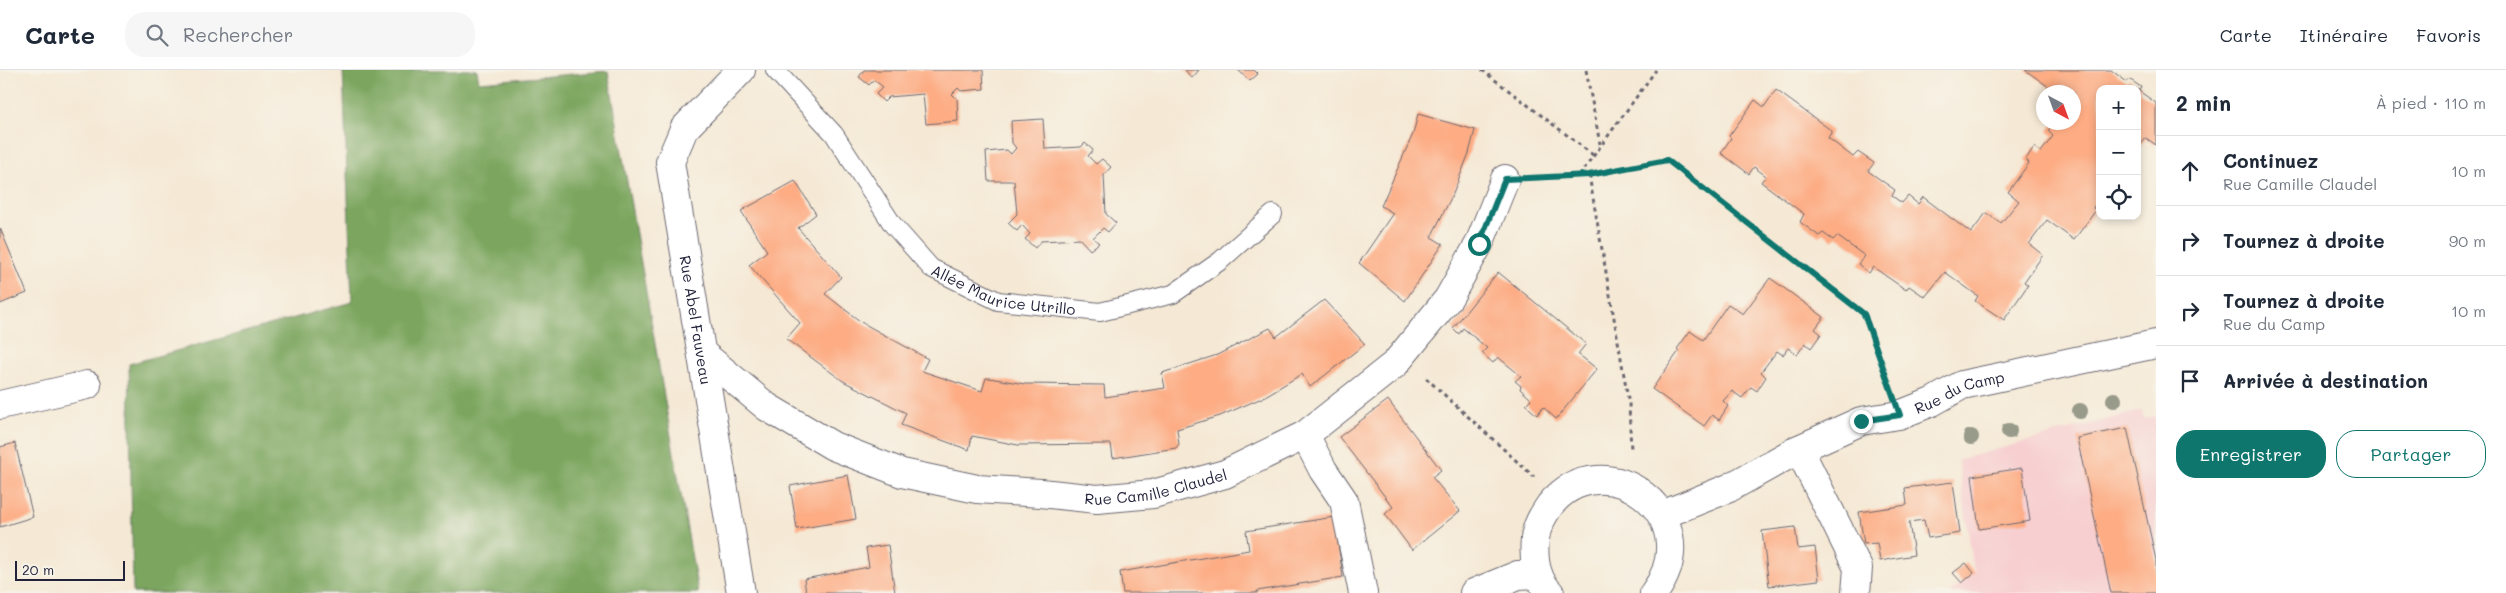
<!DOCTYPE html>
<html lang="fr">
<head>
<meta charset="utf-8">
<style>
	body { margin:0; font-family:Mali,sans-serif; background:#f6f6f7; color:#1f2937 }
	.controls { position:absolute; right:15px; top:15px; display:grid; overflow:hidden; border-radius:10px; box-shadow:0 2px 8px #0003 }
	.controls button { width:45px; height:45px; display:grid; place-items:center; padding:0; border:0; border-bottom:1px solid #e0e1e3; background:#fff; color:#1f2937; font:25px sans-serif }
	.compass { position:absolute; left:2036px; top:15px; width:45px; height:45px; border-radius:50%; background:#fff; box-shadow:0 2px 8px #0003; rotate:139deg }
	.scale { position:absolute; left:15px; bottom:12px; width:110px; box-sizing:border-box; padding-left:5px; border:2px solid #22223b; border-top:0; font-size:14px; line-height:18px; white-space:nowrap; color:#22223b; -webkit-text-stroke:4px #f7f3e8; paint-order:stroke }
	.stop { position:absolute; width:15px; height:15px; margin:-11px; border:4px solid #0f766e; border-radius:50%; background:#fff }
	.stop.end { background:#0f766e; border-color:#fff; box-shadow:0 1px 5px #0008 }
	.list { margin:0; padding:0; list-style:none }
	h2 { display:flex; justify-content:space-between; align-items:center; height:65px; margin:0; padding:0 20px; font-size:21px }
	h2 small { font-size:16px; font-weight:400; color:#747a83 }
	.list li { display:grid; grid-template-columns:32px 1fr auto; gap:15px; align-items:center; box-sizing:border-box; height:70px; padding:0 20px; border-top:1px solid #e0e1e3 }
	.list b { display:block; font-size:19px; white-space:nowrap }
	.list p { margin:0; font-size:16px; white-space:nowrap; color:#747a83 }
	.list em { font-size:16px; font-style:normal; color:#747a83 }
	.actions { display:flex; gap:10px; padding:15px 20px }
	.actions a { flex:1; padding:11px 0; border:1px solid #0f766e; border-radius:20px; text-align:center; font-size:18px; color:#0f766e }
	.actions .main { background:#0f766e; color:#fff }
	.icon { flex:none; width:28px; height:28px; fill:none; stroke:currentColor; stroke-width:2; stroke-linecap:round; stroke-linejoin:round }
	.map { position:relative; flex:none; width:2156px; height:523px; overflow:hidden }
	header { display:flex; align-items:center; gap:30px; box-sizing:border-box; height:70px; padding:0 25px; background:#fff; border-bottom:1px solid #e0e1e3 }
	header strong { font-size:24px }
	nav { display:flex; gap:28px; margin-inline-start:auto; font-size:18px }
	.search { width:350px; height:45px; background:#f6f6f7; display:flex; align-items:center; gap:12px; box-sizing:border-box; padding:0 18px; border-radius:20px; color:#747a83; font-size:19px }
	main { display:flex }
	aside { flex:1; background:#fff }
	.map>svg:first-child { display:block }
	.built { fill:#f7cfd0 }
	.forest { fill:#7ca65f; stroke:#4f644d }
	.building { fill:#fdac83 }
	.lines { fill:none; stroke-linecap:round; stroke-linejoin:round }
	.service-casing { stroke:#6c6871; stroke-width:20 }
	.minor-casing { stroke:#6c6871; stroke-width:30 }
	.path { stroke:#6c6871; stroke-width:3; stroke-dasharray:4 4; stroke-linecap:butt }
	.service { stroke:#fff; stroke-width:18 }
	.minor { stroke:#fff; stroke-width:28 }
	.tree { fill:#989a8a }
	.route { stroke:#0f766e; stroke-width:6 }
	.labels { text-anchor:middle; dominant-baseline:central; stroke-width:4.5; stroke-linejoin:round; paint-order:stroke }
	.street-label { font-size:15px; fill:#22223b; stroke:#f7f3e8 }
</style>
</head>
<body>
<header>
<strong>Carte</strong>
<div class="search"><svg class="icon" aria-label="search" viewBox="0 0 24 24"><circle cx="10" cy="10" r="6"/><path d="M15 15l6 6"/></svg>Rechercher</div>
<nav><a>Carte</a><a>Itinéraire</a><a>Favoris</a></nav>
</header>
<main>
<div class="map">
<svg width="2156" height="523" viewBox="0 0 2156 523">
	<rect width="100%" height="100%" fill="#f7f3e8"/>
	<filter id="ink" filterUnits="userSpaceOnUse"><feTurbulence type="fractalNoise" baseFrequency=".02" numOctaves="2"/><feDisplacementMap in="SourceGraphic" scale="10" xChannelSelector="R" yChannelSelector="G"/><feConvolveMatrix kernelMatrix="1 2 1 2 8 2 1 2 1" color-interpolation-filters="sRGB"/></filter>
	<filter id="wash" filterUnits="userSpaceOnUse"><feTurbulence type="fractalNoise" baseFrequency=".0096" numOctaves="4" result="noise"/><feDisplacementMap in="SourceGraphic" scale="20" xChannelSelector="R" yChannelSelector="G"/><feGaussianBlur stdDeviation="1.12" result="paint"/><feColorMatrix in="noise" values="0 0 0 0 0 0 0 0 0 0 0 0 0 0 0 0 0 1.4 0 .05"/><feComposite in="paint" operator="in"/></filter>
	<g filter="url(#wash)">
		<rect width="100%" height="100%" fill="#f5e9d5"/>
		<polygon class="built" points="2142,340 2144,348 2156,346 2156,523 1950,523 1974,502 1958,390"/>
		<polygon class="forest" points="343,0 477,0 479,12 608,1 698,523 133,523 129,294 352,232"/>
		<g id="blocks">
			<g class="building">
				<polygon points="864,0 983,0 984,19 961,21 958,18 952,24 957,29 958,51 926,54 923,24 889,27 884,32 876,24 883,17 874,10 869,15 859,7"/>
				<polygon points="1185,0 1199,0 1192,8"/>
				<polygon points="1238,0 1254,0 1258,4 1250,11"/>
				<polygon points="2025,0 2111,0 2127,12 2129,9 2141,17 2139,21 2156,33 2156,75 2146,68 2137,80 2137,19 2100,19 2100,128 2093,138 2096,140 2074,170 2047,150 2029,174 2043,185 2024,212 2028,215 2004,250 1975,231 1978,226 1945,202 1925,227 1909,216 1906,220 1873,197 1869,203 1858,194 1865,186 1837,166 1833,170 1823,163 1819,166 1800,152 1804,144 1761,112 1766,106 1754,97 1749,104 1721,83 1731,68 1729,66 1755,30 1764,37 1776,20 1832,61 1828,68 1853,87 1858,82 1874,93 1868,101 1895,120 1892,126 1902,133 1908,126 1918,134 1923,127 1971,163 1986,143 2001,153 2019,131 2008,122 2029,93 2026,89 2034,77 2041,82 2053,66 2048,61 2054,52 2074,52 2074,22 2070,22 2062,15 2056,22"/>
				<polygon points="1418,44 1475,60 1469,83 1453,124 1431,167 1443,174 1405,231 1359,193 1393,143 1381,136 1413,64"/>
				<polygon points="1043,49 1045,79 1081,77 1085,73 1093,80 1088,86 1096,94 1102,89 1111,97 1104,105 1106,144 1116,153 1108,162 1103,158 1093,168 1099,173 1090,180 1080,169 1041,171 1035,178 1025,169 1030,164 1022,155 1017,161 1008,153 1017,144 1014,111 988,111 986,82 1007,80 1011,84 1016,78 1012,73 1011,51"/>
				<polygon points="795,111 816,144 798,158 841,207 825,224 861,252 928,289 922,301 982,321 986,308 989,308 1025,314 1104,315 1105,327 1165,318 1162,303 1217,285 1270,258 1276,267 1324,230 1365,274 1310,317 1302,304 1262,328 1220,346 1177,359 1179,374 1176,378 1113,388 1111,374 1018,375 972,366 969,380 901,355 906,343 843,311 786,269 800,253 749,195 767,181 741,141"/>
				<polygon points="0,158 27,223 0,234"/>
				<polygon points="1498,202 1586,274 1578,284 1597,299 1556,349 1543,337 1537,345 1530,339 1526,334 1531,329 1520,319 1521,316 1515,311 1521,306 1498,287 1493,293 1482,283 1487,278 1463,258 1459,264 1453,258"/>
				<polygon points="1770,208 1824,247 1815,259 1821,264 1811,278 1805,273 1797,285 1788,278 1783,285 1777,281 1761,302 1766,307 1757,321 1751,317 1742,328 1732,321 1723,331 1728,336 1719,350 1712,345 1704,356 1652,319 1679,281 1677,279 1690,261 1703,270 1728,234 1743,244"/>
				<polygon points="1388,330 1441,400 1432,407 1460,441 1412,480 1385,444 1393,437 1339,367"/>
				<polygon points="2127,358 2156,490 2156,523 2111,523 2077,368"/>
				<polygon points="15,373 33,447 0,457 0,377"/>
				<polygon points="2022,398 2030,451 1979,459 1972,406"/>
				<polygon points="848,405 856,449 797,459 790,416"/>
				<polygon points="1953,412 1960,463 1928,468 1924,450 1909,452 1914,485 1880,491 1877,473 1864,474 1859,442 1907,435 1905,418"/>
				<polygon points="1334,447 1343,507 1257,521 1257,523 1123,523 1120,502 1249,480 1246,461"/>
				<polygon points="1795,457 1798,479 1815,477 1819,510 1769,516 1762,461"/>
				<polygon points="888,475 895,523 806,523 804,509 869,497 866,478"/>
				<polygon points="1966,493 1974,503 1962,513 1953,503"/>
			</g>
		</g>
	</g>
	<g filter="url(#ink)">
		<use href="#blocks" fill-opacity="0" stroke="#6c6871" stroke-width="1"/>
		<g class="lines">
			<g class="service-casing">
				<g id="service">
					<path id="s1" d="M775,0l59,64 59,91 38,43 67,33 102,11 73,-18 47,-33 53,-47"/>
				</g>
			</g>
			<g class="minor-casing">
				<g id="minor">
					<path id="s2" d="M741,0l-57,59 -14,33 71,431"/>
					<path id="s3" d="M703,284l64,53 66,39 69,27 75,16 64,4 56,6 56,-5 72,-20 80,-39 90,-71 53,-65 31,-55 26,-65"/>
					<polyline points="0,335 87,315"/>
					<polyline points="1305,365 1323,400 1344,431 1363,523"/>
					<polyline points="1799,379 1858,498 1856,523"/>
					<path id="s4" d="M1662,445l67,-27 70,-39 62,-28 38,-6 33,-13 30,-17 194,-41"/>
					<polyline points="1474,523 1518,505 1538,504"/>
					<path d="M1550,523c-14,-14 -17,-35 -15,-54 1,-13 8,-24 15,-34 53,-66 161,10 104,88"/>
				</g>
			</g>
			<g class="path">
				<polyline points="1482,0 1593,85"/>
				<polyline points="1586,0 1600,74"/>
				<polyline points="1589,105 1629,334 1631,381"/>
				<polyline points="1579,106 1656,0"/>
				<polyline points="1536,108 1589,105 1667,90 1865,244 1889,314"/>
				<polyline points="1426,308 1534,407"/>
			</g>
			<use href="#service" class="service"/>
			<use href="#minor" class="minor"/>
		</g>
		<g class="tree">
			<circle cx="2114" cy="330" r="8"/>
			<circle cx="2080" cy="341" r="8"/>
			<circle cx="2009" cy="361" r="8"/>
			<circle cx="1971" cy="367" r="8"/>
		</g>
	</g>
	<g class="lines" filter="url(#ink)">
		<polyline class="route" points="1479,174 1505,109 1589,105 1667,90 1864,244 1900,345 1861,351"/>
	</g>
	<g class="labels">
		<g class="street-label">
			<text stroke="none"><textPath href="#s1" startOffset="330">Allée Maurice Utrillo</textPath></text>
			<text stroke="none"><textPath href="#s2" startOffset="278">Rue Abel Fauveau</textPath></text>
			<text stroke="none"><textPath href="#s4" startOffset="324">Rue du Camp</textPath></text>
			<text stroke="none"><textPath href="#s3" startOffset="491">Rue Camille Claudel</textPath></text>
		</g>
	</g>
</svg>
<div class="controls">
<button>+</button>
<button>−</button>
<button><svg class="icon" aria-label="locate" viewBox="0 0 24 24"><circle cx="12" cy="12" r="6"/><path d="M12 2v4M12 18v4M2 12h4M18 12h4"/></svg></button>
</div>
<svg class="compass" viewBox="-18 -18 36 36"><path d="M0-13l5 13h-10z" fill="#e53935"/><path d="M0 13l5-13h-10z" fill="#747a83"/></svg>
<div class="scale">20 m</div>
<div class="stop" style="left:1479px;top:174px"></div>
<div class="stop end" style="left:1861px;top:351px"></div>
</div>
<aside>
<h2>2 min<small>À pied · 110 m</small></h2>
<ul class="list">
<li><svg class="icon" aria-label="ahead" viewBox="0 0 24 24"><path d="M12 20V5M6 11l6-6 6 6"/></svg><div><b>Continuez</b><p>Rue Camille Claudel</p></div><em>10 m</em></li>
<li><svg class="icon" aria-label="right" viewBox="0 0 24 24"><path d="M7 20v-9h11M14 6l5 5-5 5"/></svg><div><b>Tournez à droite</b></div><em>90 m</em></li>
<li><svg class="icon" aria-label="right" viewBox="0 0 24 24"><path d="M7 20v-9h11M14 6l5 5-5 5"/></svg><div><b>Tournez à droite</b><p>Rue du Camp</p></div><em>10 m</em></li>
<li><svg class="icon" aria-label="arrive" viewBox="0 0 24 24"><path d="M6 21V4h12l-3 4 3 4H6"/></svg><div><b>Arrivée à destination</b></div></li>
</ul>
<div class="actions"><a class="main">Enregistrer</a><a>Partager</a></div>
</aside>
</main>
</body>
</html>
